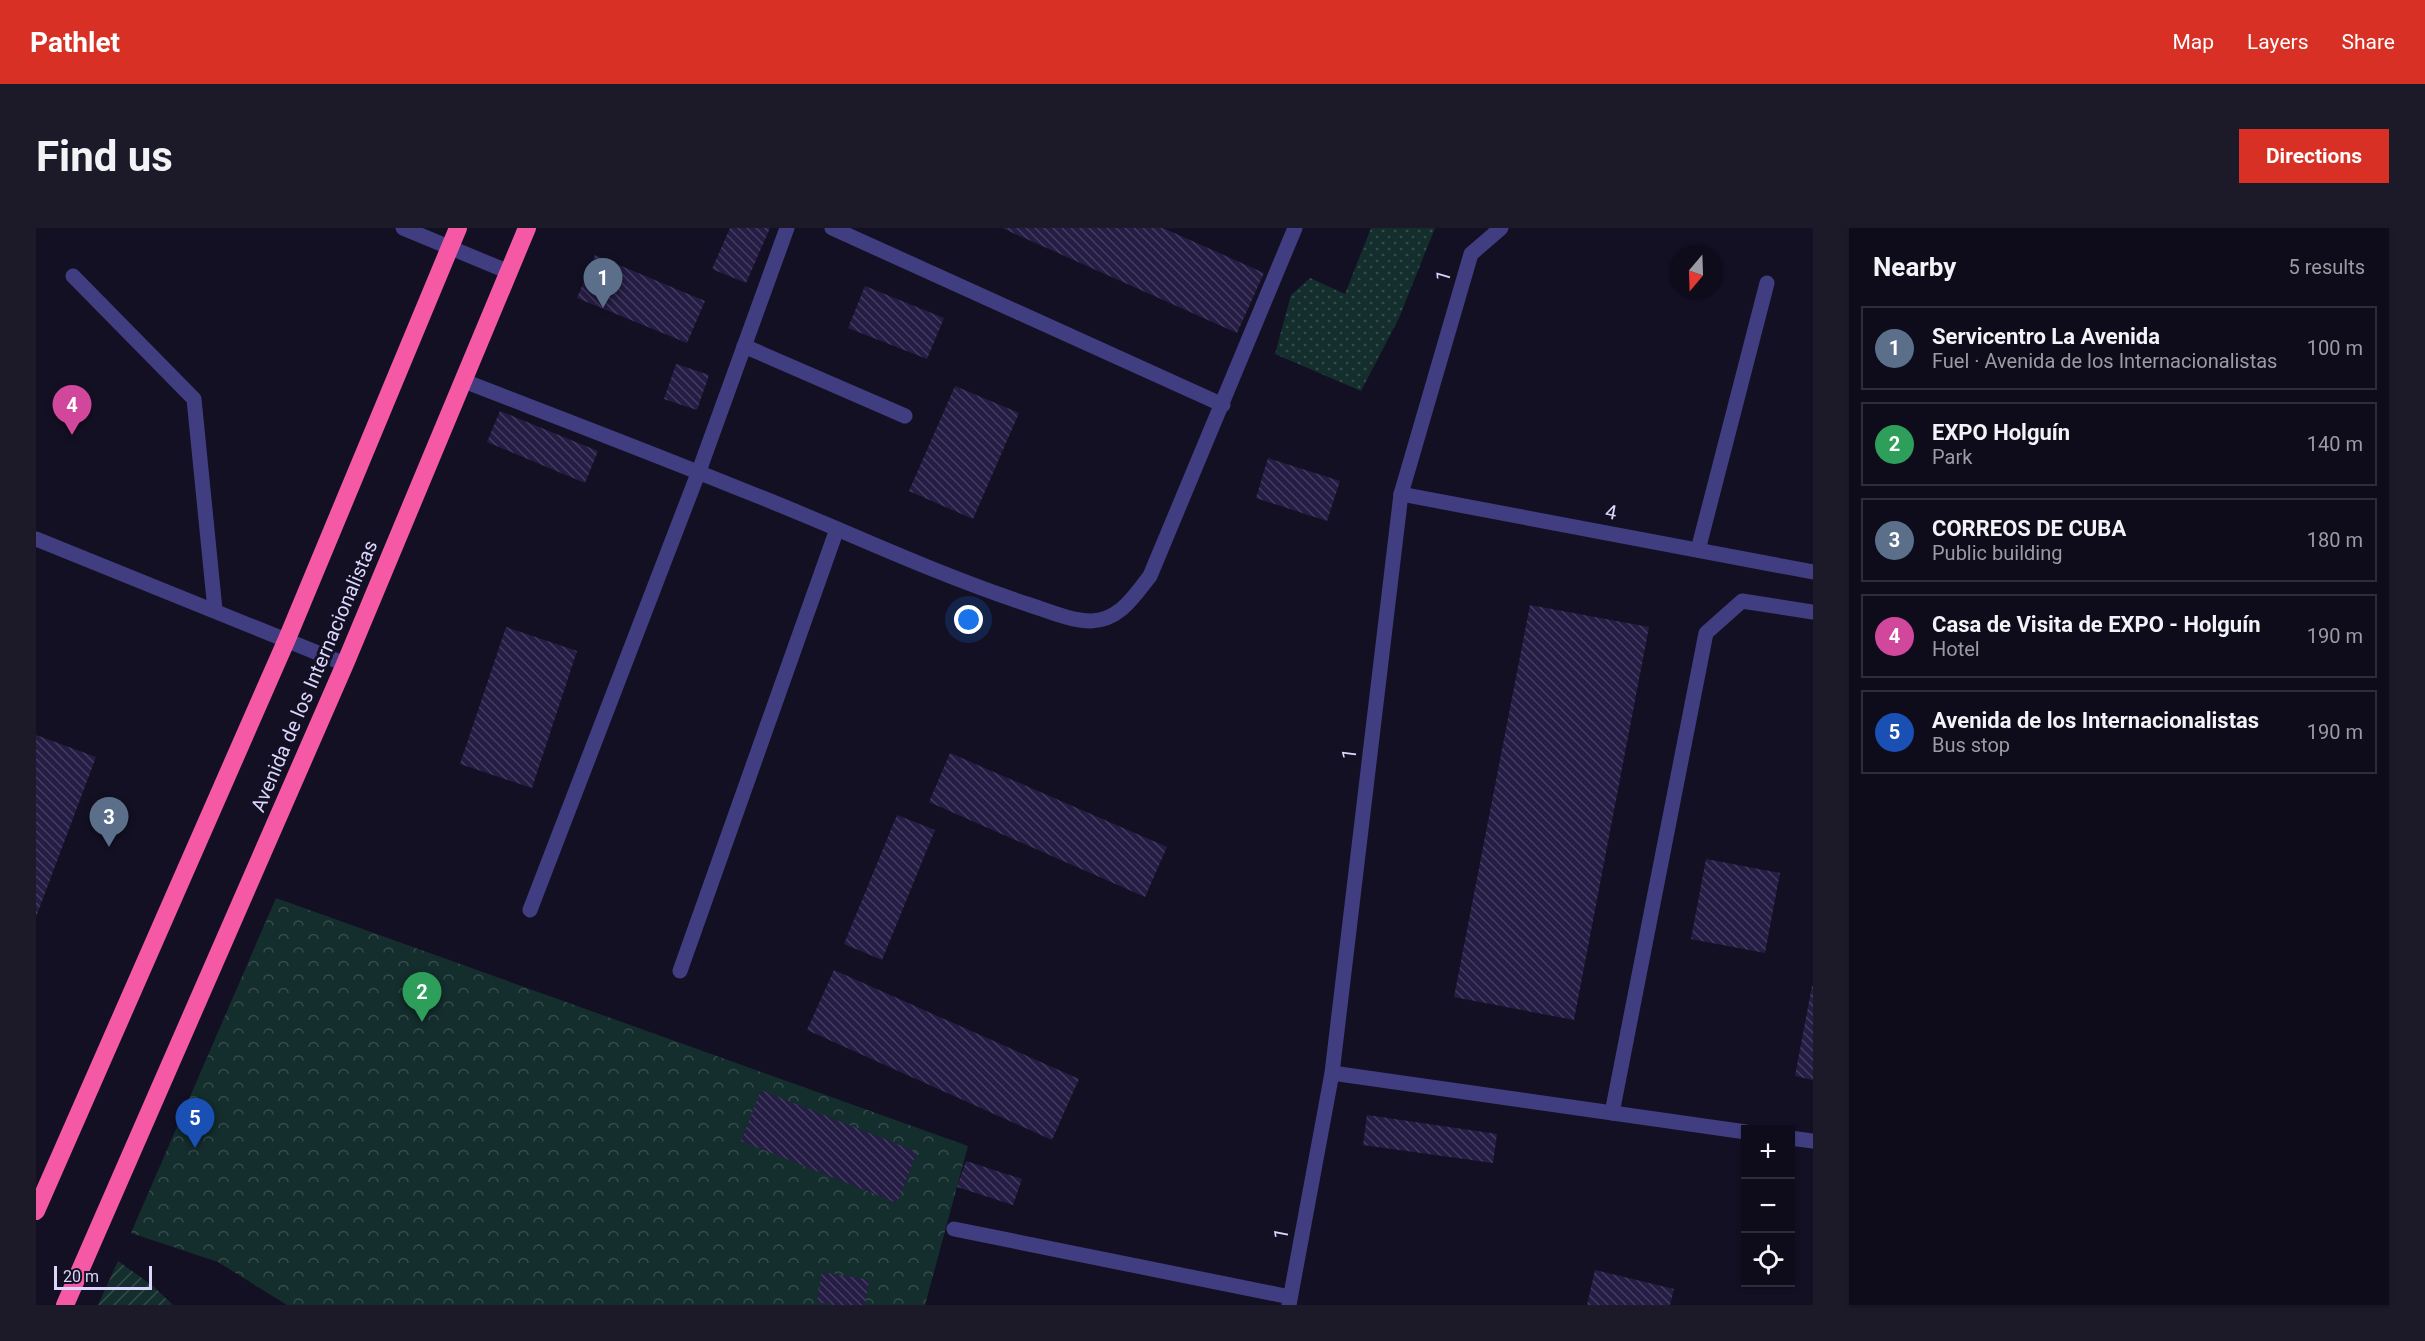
<!DOCTYPE html>
<html lang="en">
<head>
<meta charset="utf-8">
<style>
	body { margin:0; font-family:Roboto,sans-serif; background:#1c1a28; color:#f1f3f6 }
	.controls { position:absolute; right:18px; bottom:18px; display:grid; overflow:hidden; border-radius:0px; box-shadow:0 2px 4px #0004 }
	.controls button { width:54px; height:54px; display:grid; place-items:center; padding:0; border:0; border-bottom:2px solid #2e2c3a; background:#0e0c1b; color:#f1f3f6; font:30px sans-serif }
	.compass { position:absolute; left:1633px; top:18px; width:54px; height:54px; border-radius:50%; background:#0e0c1b; box-shadow:0 2px 4px #0004; rotate:199deg }
	.scale { position:absolute; left:18px; bottom:15px; width:98px; box-sizing:border-box; padding-left:6px; border:3px solid #dad6fc; border-top:0; font-size:16px; line-height:21px; white-space:nowrap; color:#dad6fc; -webkit-text-stroke:4px #131024; paint-order:stroke }
	.you { position:absolute; left:933px; top:392px; width:21px; height:21px; margin:-15px; border:4px solid #fff; border-radius:50%; background:#1a73e8; box-shadow:0 0 0 9px #1a73e833 }
	.badge { display:grid; place-items:center; width:39px; height:39px; border-radius:50%; background:#d93025; color:#fff; font-size:20px; font-weight:700 }
	.pin { position:absolute; translate:-50% -50px; filter:drop-shadow(0 2px 3px #0008) }
	.pin::after { content:''; position:absolute; top:32px; width:21px; height:18px; background:inherit; clip-path:polygon(0 0,100% 0,50% 100%) }
	.list { margin:0; padding:0; list-style:none }
	h2 { display:flex; justify-content:space-between; align-items:center; height:78px; margin:0; padding:0 24px; font-size:26px }
	h2 small { font-size:20px; font-weight:400; color:#9b9ba3 }
	.list li { display:grid; grid-template-columns:39px 1fr auto; gap:18px; align-items:center; box-sizing:border-box; height:84px; margin:0 12px 12px; padding:0 12px; border:2px solid #2e2c3a; border-radius:0px }
	.list b { display:block; font-size:22px; white-space:nowrap }
	.list p { margin:0; font-size:20px; white-space:nowrap; color:#9b9ba3 }
	.list em { font-size:20px; font-style:normal; color:#9b9ba3 }
	.icon { flex:none; width:33px; height:33px; fill:none; stroke:currentColor; stroke-width:2; stroke-linecap:round; stroke-linejoin:round }
	.map { position:relative; flex:none; width:1777px; height:1077px; overflow:hidden; border-radius:0px }
	header { display:flex; align-items:center; gap:36px; box-sizing:border-box; height:84px; padding:0 30px; background:#d93025; color:#fff }
	header strong { font-size:28px }
	nav { display:flex; gap:33px; margin-inline-start:auto; font-size:21px }
	.intro { display:flex; align-items:center; justify-content:space-between; box-sizing:border-box; height:144px; padding:0 36px }
	h1 { margin:0; font-size:42px }
	.button { padding:15px 27px; border-radius:0px; background:#d93025; color:#fff; font-size:21px; font-weight:700 }
	main { display:flex; gap:36px; padding:0 36px }
	aside { flex:1; background:#0e0c1b; border-radius:0px; box-shadow:0 2px 4px #0004 }
	.map>svg:first-child { display:block }
	.grass { fill:url(#grass-dots) }
	.forest { fill:url(#forest-crowns) }
	.garden { fill:url(#garden-furrows) }
	.building { fill:url(#building-back-hatch) }
	.lines { fill:none; stroke-linecap:round; stroke-linejoin:round }
	.lane { stroke:#403e80; stroke-width:15 }
	.street { stroke:#403e80; stroke-width:15 }
	.highway { stroke:#f559a6; stroke-width:18 }
	.labels { text-anchor:middle; dominant-baseline:central; stroke-width:6; stroke-linejoin:round; paint-order:stroke }
	.street-label { font-size:20px; fill:#dad6fc; stroke:#131024 }
</style>
</head>
<body>
<header>
<strong>Pathlet</strong>
<nav><a>Map</a><a>Layers</a><a>Share</a></nav>
</header>
<div class="intro"><h1>Find us</h1><a class="button">Directions</a></div>
<main>
<div class="map">
<svg width="1777" height="1077" viewBox="0 0 1777 1077">
	<defs>
		<pattern id="grass-dots" width="8" height="8" patternUnits="userSpaceOnUse" patternTransform="scale(1.5)"><rect width="8" height="8" fill="#142e2d"/><path d="M2 2h.1M6 6h.1" fill="none" stroke="#364c4c" stroke-width="1.8" stroke-linecap="round"/></pattern>
		<pattern id="forest-crowns" width="20" height="18" patternUnits="userSpaceOnUse" patternTransform="scale(1.5)"><rect width="20" height="18" fill="#142e2d"/><path d="M2 6a3 3 0 1 1 6 0M12 15a3 3 0 1 1 6 0" fill="none" stroke="#364c4c"/></pattern>
		<pattern id="garden-furrows" width="10" height="10" patternUnits="userSpaceOnUse" patternTransform="scale(1.5)"><rect width="10" height="10" fill="#142e2d"/><path d="M-1 1l2-2M0 10L10 0M9 11l2-2" fill="none" stroke="#364c4c"/></pattern>
		<pattern id="building-back-hatch" width="6" height="6" patternUnits="userSpaceOnUse" patternTransform="scale(1.5)"><rect width="6" height="6" fill="#251d44"/><path d="M-1 5l2 2M0 0l6 6M5-1l2 2" fill="none" stroke="#443d60"/></pattern>
	</defs>
	<rect width="100%" height="100%" fill="#131024"/>
	<polygon class="grass" points="1335,0 1399,0 1363,90 1325,163 1239,126 1255,67 1274,50 1309,66"/>
	<polygon class="forest" points="240,670 932,918 889,1077 251,1077 182,1034 95,1005"/>
	<polygon class="garden" points="82,1033 117,1058 137,1077 62,1077"/>
	<g class="building">
		<polygon points="694,0 734,0 710,55 676,41"/>
		<polygon points="966,0 1127,0 1228,45 1201,105"/>
		<polygon points="559,27 669,73 651,115 541,70"/>
		<polygon points="829,58 908,90 891,131 812,100"/>
		<polygon points="640,136 673,147 661,182 628,171"/>
		<polygon points="919,158 983,185 937,291 873,263"/>
		<polygon points="464,183 562,223 549,255 451,214"/>
		<polygon points="1232,230 1304,253 1291,293 1220,270"/>
		<polygon points="1494,377 1613,399 1538,792 1418,769"/>
		<polygon points="470,399 541,423 496,560 424,536"/>
		<polygon points="0,507 60,529 0,689"/>
		<polygon points="914,525 1131,619 1109,669 893,574"/>
		<polygon points="861,587 899,602 846,732 808,716"/>
		<polygon points="1670,631 1744,645 1729,725 1655,711"/>
		<polygon points="798,742 1043,851 1016,912 771,802"/>
		<polygon points="1776,758 1777,758 1777,852 1759,848"/>
		<polygon points="725,862 881,924 861,975 705,913"/>
		<polygon points="1331,887 1461,906 1457,935 1327,917"/>
		<polygon points="930,933 986,951 977,977 921,959"/>
		<polygon points="1559,1042 1638,1061 1634,1077 1551,1077"/>
		<polygon points="786,1044 833,1052 829,1077 798,1077 781,1074"/>
	</g>
	<g class="lines">
		<g class="lane">
			<polyline points="367,0 473,44"/>
			<polyline points="796,0 1187,177"/>
			<polyline points="37,48 158,171 179,382"/>
			<polyline points="708,118 869,188"/>
			<path d="M428,153c124,48 249,95 371,147 65,28 128,55 195,77 18,6 42,16 61,16 29,-1 43,-25 59,-45l145,-348"/>
			<polyline points="1662,322 1731,55"/>
			<polyline points="494,682 663,243 751,0"/>
			<polyline points="644,743 801,301"/>
			<polyline points="1296,845 1710,904"/>
			<polyline points="1576,885 1670,405 1706,373 1777,384"/>
			<polyline points="1754,910 1777,913"/>
			<polyline points="918,1001 1254,1069"/>
		</g>
		<g class="street">
			<polyline points="1365,266 1777,344"/>
			<polyline points="0,311 309,436"/>
			<polyline points="1253,1077 1296,845 1365,266 1435,26 1465,0"/>
		</g>
		<g class="highway">
			<polyline points="0,983 251,411 422,0"/>
			<polyline points="29,1077 309,436 491,0"/>
		</g>
	</g>
	<g class="labels">
		<g class="street-label">
			<text transform="translate(1407 48) rotate(-74)">1</text>
			<text transform="translate(1575 284) rotate(11)">4</text>
			<text transform="translate(278 448) rotate(-67)">Avenida de los Internacionalistas</text>
			<text transform="translate(1313 526) rotate(-83)">1</text>
			<text transform="translate(1245 1006) rotate(-79)">1</text>
		</g>
	</g>
</svg>
<div class="controls">
<button>+</button>
<button>−</button>
<button><svg class="icon" aria-label="locate" viewBox="0 0 24 24"><circle cx="12" cy="12" r="6"/><path d="M12 2v4M12 18v4M2 12h4M18 12h4"/></svg></button>
</div>
<svg class="compass" viewBox="-18 -18 36 36"><path d="M0-13l5 13h-10z" fill="#e53935"/><path d="M0 13l5-13h-10z" fill="#9b9ba3"/></svg>
<div class="scale">20 m</div>
<div class="you"></div>
<div class="pin badge" style="left:567px;top:80px;background:#5c6f8a">1</div>
<div class="pin badge" style="left:386px;top:794px;background:#2e9e5b">2</div>
<div class="pin badge" style="left:73px;top:619px;background:#5c6f8a">3</div>
<div class="pin badge" style="left:36px;top:207px;background:#d1479c">4</div>
<div class="pin badge" style="left:159px;top:920px;background:#1a4fb4">5</div>
</div>
<aside>
<h2>Nearby<small>5 results</small></h2>
<ul class="list">
<li><span class="badge" style="background:#5c6f8a">1</span><div><b>Servicentro La Avenida</b><p>Fuel · Avenida de los Internacionalistas</p></div><em>100 m</em></li>
<li><span class="badge" style="background:#2e9e5b">2</span><div><b>EXPO Holguín</b><p>Park</p></div><em>140 m</em></li>
<li><span class="badge" style="background:#5c6f8a">3</span><div><b>CORREOS DE CUBA</b><p>Public building</p></div><em>180 m</em></li>
<li><span class="badge" style="background:#d1479c">4</span><div><b>Casa de Visita de EXPO - Holguín</b><p>Hotel</p></div><em>190 m</em></li>
<li><span class="badge" style="background:#1a4fb4">5</span><div><b>Avenida de los Internacionalistas</b><p>Bus stop</p></div><em>190 m</em></li>
</ul>
</aside>
</main>
</body>
</html>
